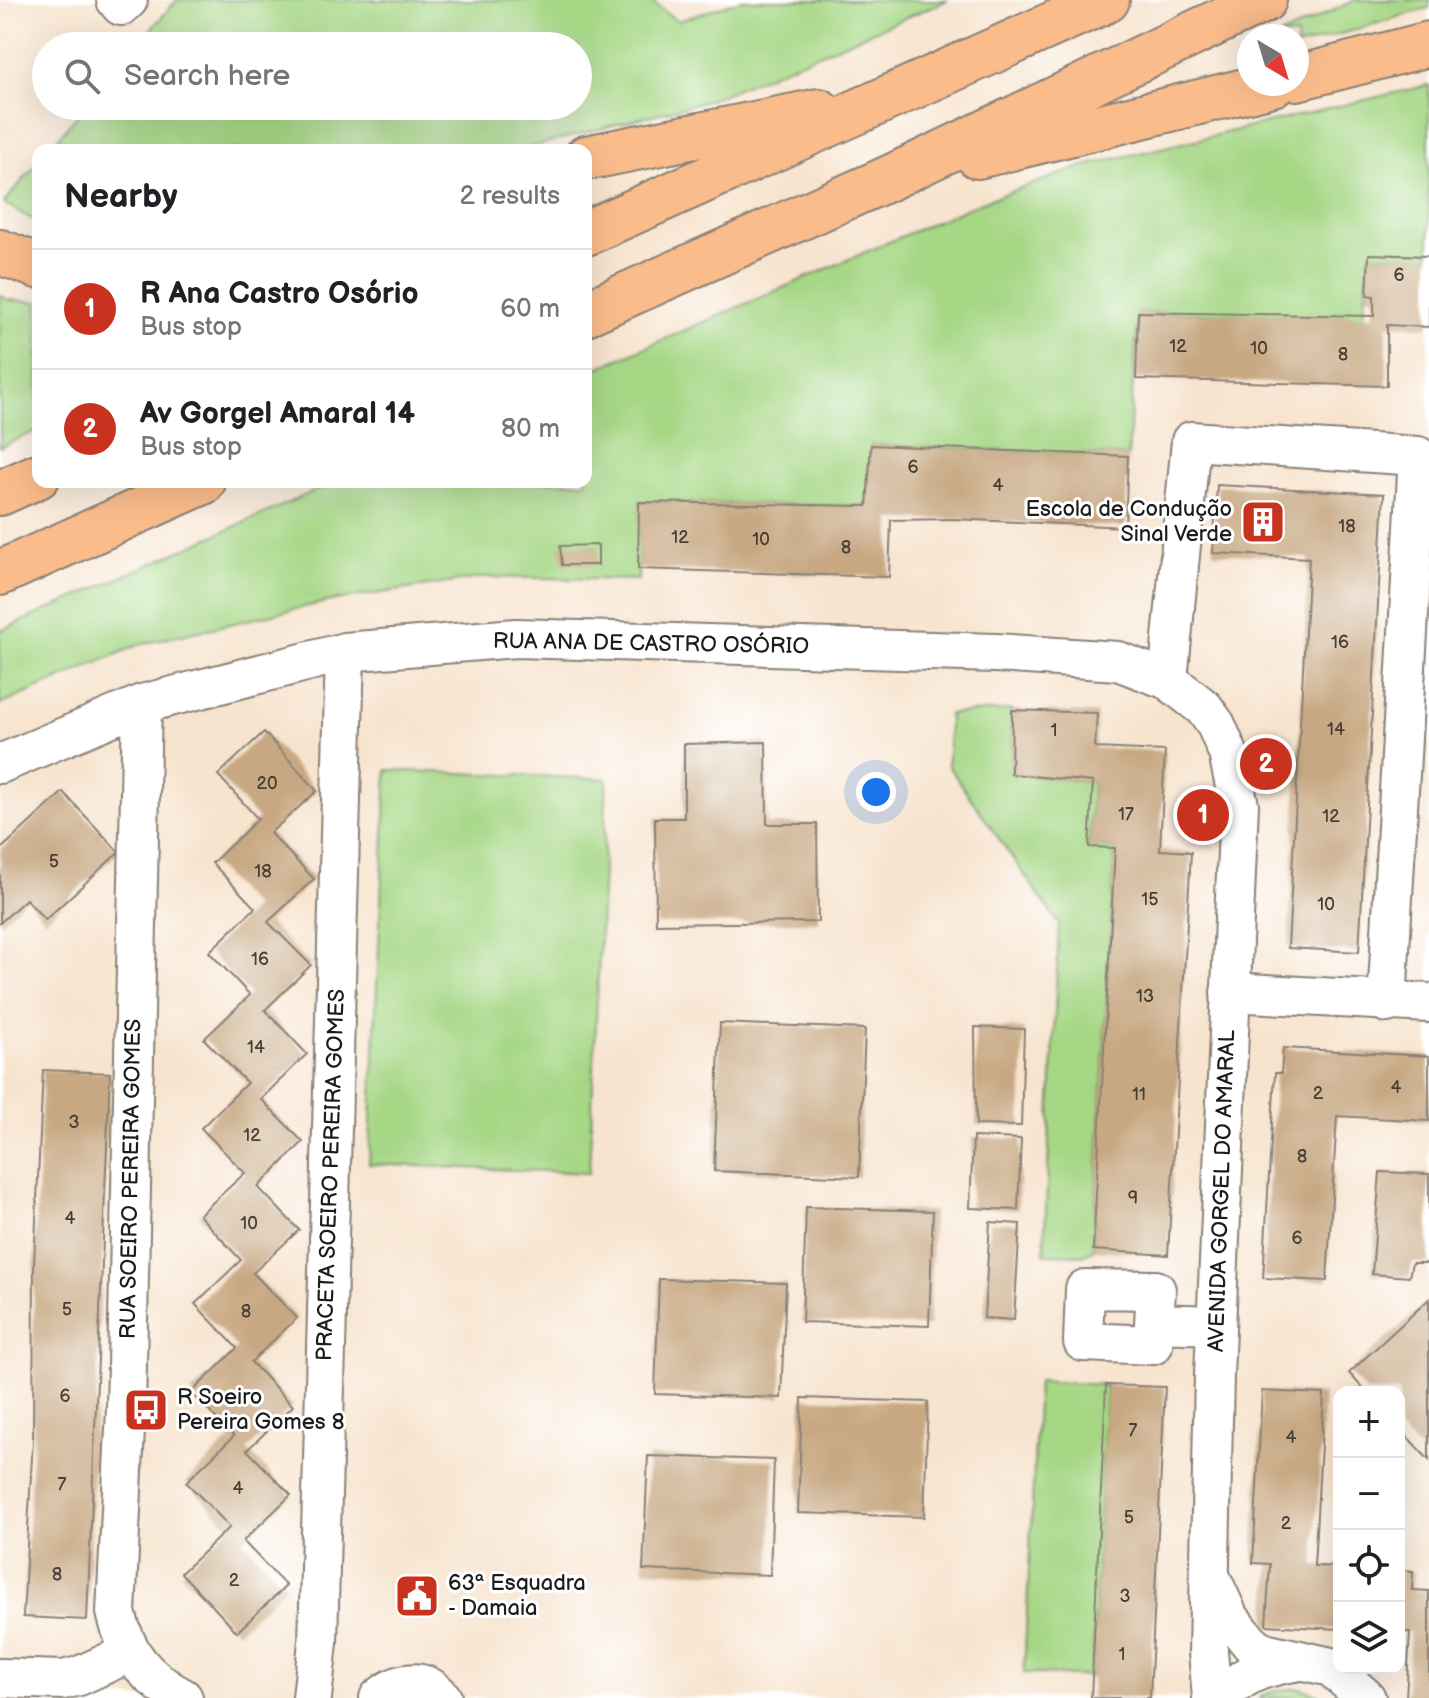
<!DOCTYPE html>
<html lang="en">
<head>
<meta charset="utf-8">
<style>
	body { margin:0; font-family:"Balsamiq Sans",sans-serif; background:#f2f2f2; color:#202124 }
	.controls { position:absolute; right:24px; bottom:24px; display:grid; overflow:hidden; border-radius:16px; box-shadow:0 8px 32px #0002 }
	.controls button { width:72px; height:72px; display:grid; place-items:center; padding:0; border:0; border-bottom:2px solid #e0e0e0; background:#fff; color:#202124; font:40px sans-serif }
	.compass { position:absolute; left:1237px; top:24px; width:72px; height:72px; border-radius:50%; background:#fff; box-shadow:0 8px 32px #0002; rotate:142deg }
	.you { position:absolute; left:876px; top:792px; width:28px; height:28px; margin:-20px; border:6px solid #fff; border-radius:50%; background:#1a73e8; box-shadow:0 0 0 12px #1a73e833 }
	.badge { display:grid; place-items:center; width:52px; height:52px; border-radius:50%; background:#c8321e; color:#fff; font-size:26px; font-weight:700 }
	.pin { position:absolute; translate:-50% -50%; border:4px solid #fff; box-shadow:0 2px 8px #0006 }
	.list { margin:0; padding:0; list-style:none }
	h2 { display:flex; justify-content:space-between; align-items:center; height:104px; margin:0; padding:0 32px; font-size:34px }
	h2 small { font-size:26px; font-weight:400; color:#757577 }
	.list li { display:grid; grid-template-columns:52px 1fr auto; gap:24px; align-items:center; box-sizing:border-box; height:120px; padding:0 32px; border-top:2px solid #e0e0e0 }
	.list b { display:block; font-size:30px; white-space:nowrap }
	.list p { margin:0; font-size:26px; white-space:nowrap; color:#757577 }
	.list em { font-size:26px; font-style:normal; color:#757577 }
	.icon { flex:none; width:44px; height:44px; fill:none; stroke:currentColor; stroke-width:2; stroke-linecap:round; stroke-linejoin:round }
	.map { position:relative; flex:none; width:1429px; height:1698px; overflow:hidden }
	.search { position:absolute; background:#fff; box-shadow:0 8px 32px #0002; left:32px; top:32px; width:560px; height:88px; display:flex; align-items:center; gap:20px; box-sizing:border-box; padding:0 28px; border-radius:44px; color:#757577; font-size:30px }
	.panel { position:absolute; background:#fff; box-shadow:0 8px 32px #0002; left:32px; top:144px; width:560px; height:344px; border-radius:16px }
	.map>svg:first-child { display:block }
	.green { fill:#a6d785; stroke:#617a50; stroke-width:2 }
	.building { fill:#c7a882 }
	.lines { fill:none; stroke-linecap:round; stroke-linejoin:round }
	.minor-casing { stroke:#8a8076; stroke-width:42 }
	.highway-casing { stroke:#8a8076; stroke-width:48 }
	.minor { stroke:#fff; stroke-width:38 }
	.highway { stroke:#fabc8b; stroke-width:44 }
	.labels { text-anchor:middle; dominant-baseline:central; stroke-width:6; stroke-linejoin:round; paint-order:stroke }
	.number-label { font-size:18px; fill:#473f36 }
	.poi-label { font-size:22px; fill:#1c1c1c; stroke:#fff; text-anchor:start }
	.street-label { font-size:22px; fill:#1c1c1c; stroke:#fff }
</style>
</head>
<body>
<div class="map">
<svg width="1429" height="1698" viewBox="0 0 1429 1698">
	<rect width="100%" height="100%" fill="#fff"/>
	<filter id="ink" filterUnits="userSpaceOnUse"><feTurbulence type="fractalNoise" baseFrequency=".0125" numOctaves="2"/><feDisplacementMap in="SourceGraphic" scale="16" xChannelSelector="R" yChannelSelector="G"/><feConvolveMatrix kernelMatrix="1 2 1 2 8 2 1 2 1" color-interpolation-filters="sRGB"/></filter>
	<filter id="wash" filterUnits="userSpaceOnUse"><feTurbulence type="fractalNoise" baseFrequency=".006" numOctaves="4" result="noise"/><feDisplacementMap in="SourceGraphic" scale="32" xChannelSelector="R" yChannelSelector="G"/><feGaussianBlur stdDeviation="1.8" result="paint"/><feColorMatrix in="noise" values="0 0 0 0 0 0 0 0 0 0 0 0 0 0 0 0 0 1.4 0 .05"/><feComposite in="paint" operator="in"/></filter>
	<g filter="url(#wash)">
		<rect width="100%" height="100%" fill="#f7e4cf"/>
		<g class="green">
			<polygon points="177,0 649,0 678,21 741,0 948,0 709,100 520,150 48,150 85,106 578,106 578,46 136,46"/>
			<polygon points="1355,0 1429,0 1429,8 1297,47 1297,36 1280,36"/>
			<polygon points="1429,85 1429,257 1369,254 1364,317 1138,312 1128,456 871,445 867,506 640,502 638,580 487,577 335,600 138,645 0,705 0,631 335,482 586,482 586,373 979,203 1084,166"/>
			<polygon points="38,162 38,223 4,203"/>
			<polygon points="0,295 9,300 38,302 38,430 0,447"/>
			<polygon points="1012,710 1011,774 1093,782 1089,846 1115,848 1093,1250 1082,1255 1044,1254 1059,924 948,766 949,714"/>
			<polygon points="387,770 607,779 589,1173 369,1164"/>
			<polygon points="1038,1381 1106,1385 1092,1677 1024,1673"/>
			<polygon points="1300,1688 1330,1698 1258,1698 1276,1690"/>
		</g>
		<g id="blocks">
			<g class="building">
				<polygon points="1369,254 1429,256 1429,327 1387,325 1387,386 1136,379 1138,312 1374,316 1374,296 1367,295"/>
				<polygon points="871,445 1128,456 1125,527 953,519 891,520 889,577 638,569 639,502 867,506"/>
				<polygon points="1217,485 1384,494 1359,952 1288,948 1309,558 1213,553"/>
				<polygon points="598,545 598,565 562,565 560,546"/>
				<polygon points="1012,710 1097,713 1095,748 1165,751 1160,850 1191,852 1168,1255 1093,1250 1115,848 1089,847 1093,782 1011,774"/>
				<polygon points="264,732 317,791 270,833 314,879 268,922 311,965 265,1010 307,1054 261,1099 303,1142 258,1187 299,1230 253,1273 297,1318 251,1362 293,1406 247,1450 291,1495 243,1541 286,1586 237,1632 181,1573 230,1527 186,1482 234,1436 191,1393 237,1348 195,1304 241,1260 199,1215 245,1173 201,1128 247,1083 204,1039 250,995 209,952 255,908 212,863 258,819 218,775"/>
				<polygon points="766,742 767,824 817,824 818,922 656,924 655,818 684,818 684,744"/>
				<polygon points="63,792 119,852 45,920 26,899 0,923 0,850"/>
				<polygon points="720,1023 865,1029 859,1177 714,1171"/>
				<polygon points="975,1027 1024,1029 1021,1126 976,1125"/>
				<polygon points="1283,1048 1429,1056 1429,1121 1337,1116 1327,1281 1263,1278 1275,1073 1281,1073"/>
				<polygon points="43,1070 110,1073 87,1620 23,1617 33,1439 34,1264"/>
				<polygon points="973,1137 1021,1139 1018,1210 970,1208"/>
				<polygon points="1380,1172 1429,1174 1429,1263 1412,1263 1409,1277 1372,1274"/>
				<polygon points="806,1207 933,1211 929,1326 802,1322"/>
				<polygon points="990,1222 1020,1224 1014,1320 984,1318"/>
				<polygon points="659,1279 786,1283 781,1398 655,1394"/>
				<polygon points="1429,1299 1429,1460 1399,1428 1399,1392 1366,1392 1349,1373"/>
				<polygon points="1106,1385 1165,1387 1150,1698 1091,1698"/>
				<polygon points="1262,1391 1324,1394 1314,1566 1339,1567 1339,1629 1266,1625 1270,1564 1253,1563"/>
				<polygon points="802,1398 928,1402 924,1517 798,1513"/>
				<polygon points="648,1456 774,1460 770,1575 643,1570"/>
				<polygon points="1399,1570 1413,1571 1412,1590 1429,1591 1429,1698 1406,1698 1410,1632 1399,1632"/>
			</g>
		</g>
	</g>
	<g filter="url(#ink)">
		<use href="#blocks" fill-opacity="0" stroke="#8a8076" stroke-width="2"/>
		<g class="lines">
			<g class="minor-casing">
				<g id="minor">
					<polyline points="116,0 121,6 128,0"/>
					<polyline points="1168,680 1191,441 1418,456 1387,1003"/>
					<path d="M142,704l-16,705 -10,203c10,43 29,65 67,86"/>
					<polyline points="0,764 142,704 345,652 516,638 996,653 1118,661 1168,680 1204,708 1216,725 1228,753 1239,805 1214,1375 1208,1652 1212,1698"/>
					<polyline points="1230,992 1429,1003"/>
					<polyline points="1154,1323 1153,1345 1083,1342 1085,1289 1156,1290 1154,1323 1216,1325"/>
					<polyline points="1212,1580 1229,1617 1251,1644 1264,1652 1331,1667 1366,1698"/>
					<polyline points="0,1678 63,1680 79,1676 129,1653"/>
					<polyline points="312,1698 318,1642 345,652"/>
					<path d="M379,1698c19,-17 45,-22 63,0"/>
					<path d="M1222,1698c20,-26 47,-32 78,-37"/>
				</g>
			</g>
			<g class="highway-casing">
				<g id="highway">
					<polyline points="1297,78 1429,44"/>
					<polyline points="978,156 1273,84"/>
					<polyline points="586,158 819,111"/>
					<polyline points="586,233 1107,0"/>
					<polyline points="0,252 38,266"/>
					<polyline points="586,313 887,179 1264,0"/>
					<polyline points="0,493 38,476"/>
					<polyline points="0,573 203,482"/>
				</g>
			</g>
			<use href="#minor" class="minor"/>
			<use href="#highway" class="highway"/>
		</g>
	</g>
	<defs>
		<g id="building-square" transform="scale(2.3)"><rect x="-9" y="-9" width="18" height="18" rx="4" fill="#c8321e" stroke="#fff"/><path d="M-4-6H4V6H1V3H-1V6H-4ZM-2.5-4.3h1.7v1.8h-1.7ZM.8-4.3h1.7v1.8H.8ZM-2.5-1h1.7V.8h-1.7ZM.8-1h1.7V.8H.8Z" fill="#fff"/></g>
		<g id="bus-square" transform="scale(2.3)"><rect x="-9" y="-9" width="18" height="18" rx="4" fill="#c8321e" stroke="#fff"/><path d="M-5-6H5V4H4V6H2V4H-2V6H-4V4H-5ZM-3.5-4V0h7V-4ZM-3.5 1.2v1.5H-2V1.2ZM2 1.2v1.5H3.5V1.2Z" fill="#fff"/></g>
		<g id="civic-square" transform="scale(2.3)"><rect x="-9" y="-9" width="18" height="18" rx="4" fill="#c8321e" stroke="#fff"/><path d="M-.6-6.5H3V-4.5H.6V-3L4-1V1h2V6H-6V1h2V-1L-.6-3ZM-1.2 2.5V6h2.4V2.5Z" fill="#fff"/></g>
	</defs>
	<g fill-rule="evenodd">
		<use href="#building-square" x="1263" y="522"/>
		<use href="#bus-square" x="146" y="1410"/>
		<use href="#civic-square" x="417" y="1596"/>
	</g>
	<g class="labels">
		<g class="number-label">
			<text x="1399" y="275">6</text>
			<text x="1178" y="346">12</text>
			<text x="1259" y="348">10</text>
			<text x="1343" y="354">8</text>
			<text x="913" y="467">6</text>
			<text x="998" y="485">4</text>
			<text x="1347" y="526">18</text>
			<text x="680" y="537">12</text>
			<text x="761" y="539">10</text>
			<text x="846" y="547">8</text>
			<text x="1340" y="642">16</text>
			<text x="1336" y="729">14</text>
			<text x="1054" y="730">1</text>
			<text x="267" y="783">20</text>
			<text x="1126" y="814">17</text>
			<text x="1331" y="816">12</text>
			<text x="54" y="861">5</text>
			<text x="263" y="871">18</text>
			<text x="1150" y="899">15</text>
			<text x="1326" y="904">10</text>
			<text x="260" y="959">16</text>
			<text x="1145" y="996">13</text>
			<text x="256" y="1047">14</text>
			<text x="1396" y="1087">4</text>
			<text x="1318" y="1093">2</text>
			<text x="1139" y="1094">11</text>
			<text x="74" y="1122">3</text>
			<text x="252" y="1135">12</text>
			<text x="1302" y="1156">8</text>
			<text x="1133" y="1198">9</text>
			<text x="70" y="1218">4</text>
			<text x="249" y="1223">10</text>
			<text x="1297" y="1238">6</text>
			<text x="67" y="1309">5</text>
			<text x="246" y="1311">8</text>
			<text x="65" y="1396">6</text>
			<text x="1133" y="1430">7</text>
			<text x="1291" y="1437">4</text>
			<text x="62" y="1484">7</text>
			<text x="238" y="1488">4</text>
			<text x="1129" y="1517">5</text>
			<text x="1286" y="1523">2</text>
			<text x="57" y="1574">8</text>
			<text x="234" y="1580">2</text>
			<text x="1125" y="1596">3</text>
			<text x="1122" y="1654">1</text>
		</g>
		<g class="poi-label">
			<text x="1232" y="509" text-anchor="end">Escola de Condução<tspan x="1232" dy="25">Sinal Verde</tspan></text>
			<text x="177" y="1397">R Soeiro<tspan x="177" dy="25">Pereira Gomes 8</tspan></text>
			<text x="448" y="1583">63ª Esquadra<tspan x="448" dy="25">- Damaia</tspan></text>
		</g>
		<g class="street-label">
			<text transform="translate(651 644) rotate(1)">RUA ANA DE CASTRO OSÓRIO</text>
			<text transform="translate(331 1175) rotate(-88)">PRACETA SOEIRO PEREIRA GOMES</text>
			<text transform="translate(131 1179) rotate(-89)">RUA SOEIRO PEREIRA GOMES</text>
			<text transform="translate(1222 1191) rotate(-88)">AVENIDA GORGEL DO AMARAL</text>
		</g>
	</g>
</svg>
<div class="controls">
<button>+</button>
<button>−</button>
<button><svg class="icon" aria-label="locate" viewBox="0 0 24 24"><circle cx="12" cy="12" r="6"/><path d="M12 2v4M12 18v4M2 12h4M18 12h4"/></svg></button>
<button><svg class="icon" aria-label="layers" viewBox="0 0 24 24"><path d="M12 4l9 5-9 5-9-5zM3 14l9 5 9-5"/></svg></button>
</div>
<svg class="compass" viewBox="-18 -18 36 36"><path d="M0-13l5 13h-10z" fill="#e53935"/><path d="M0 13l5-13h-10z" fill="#757577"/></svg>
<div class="you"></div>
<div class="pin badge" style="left:1203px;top:815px">1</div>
<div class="pin badge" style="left:1266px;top:764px">2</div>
<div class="search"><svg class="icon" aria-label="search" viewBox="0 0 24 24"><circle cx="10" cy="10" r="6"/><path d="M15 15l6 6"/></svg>Search here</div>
<section class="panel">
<h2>Nearby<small>2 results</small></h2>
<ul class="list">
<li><span class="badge">1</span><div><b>R Ana Castro Osório</b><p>Bus stop</p></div><em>60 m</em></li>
<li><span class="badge">2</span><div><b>Av Gorgel Amaral 14</b><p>Bus stop</p></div><em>80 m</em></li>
</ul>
</section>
</div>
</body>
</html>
